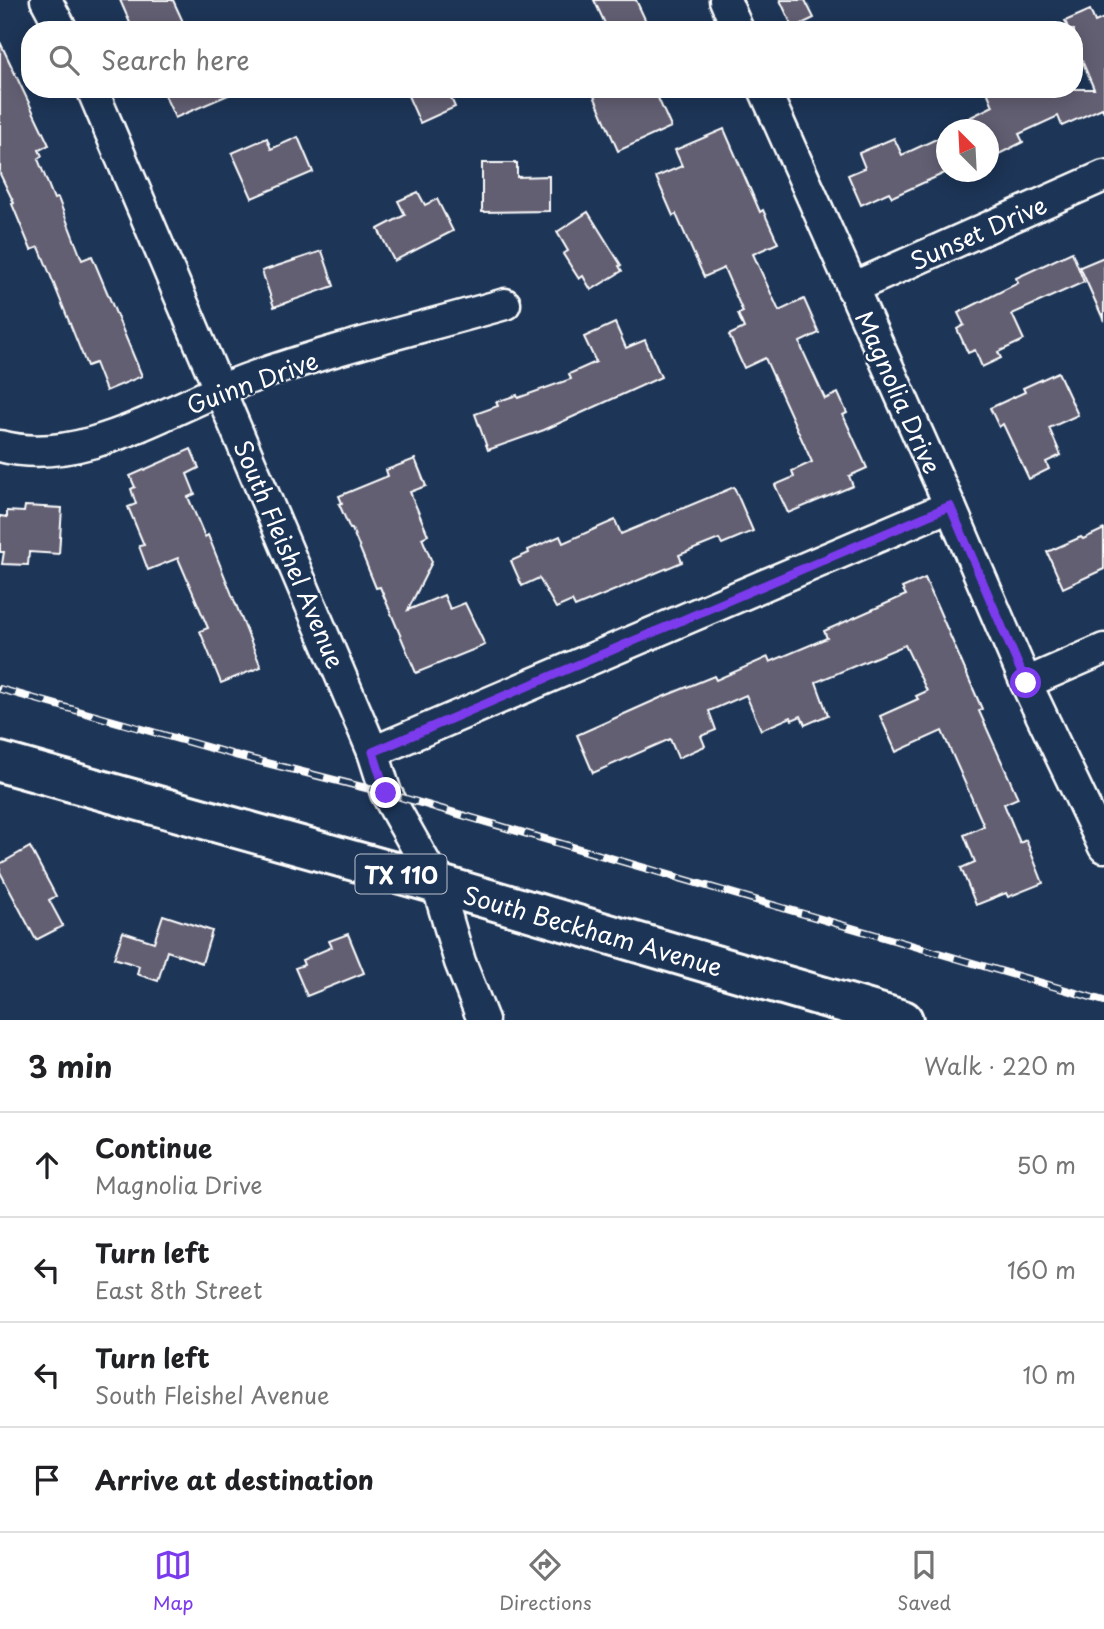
<!DOCTYPE html>
<html lang="en">
<head>
<meta charset="utf-8">
<style>
	body { margin:0; font-family:"Playpen Sans",sans-serif; background:#f2f2f2; color:#202124 }
	.compass { position:absolute; left:936px; top:119px; width:63px; height:63px; border-radius:50%; background:#fff; box-shadow:0 4px 18px #0003; rotate:336deg }
	.stop { position:absolute; width:21px; height:21px; margin:-16px; border:5px solid #7c3aed; border-radius:50%; background:#fff }
	.stop.end { background:#7c3aed; border-color:#fff; box-shadow:0 2px 7px #0008 }
	.list { margin:0; padding:0; list-style:none }
	h2 { display:flex; justify-content:space-between; align-items:center; height:91px; margin:0; padding:0 28px; font-size:30px }
	h2 small { font-size:23px; font-weight:400; color:#757577 }
	.list li { display:grid; grid-template-columns:46px 1fr auto; gap:21px; align-items:center; box-sizing:border-box; height:105px; padding:0 28px; border-top:2px solid #e0e0e0 }
	.list b { display:block; font-size:26px; white-space:nowrap }
	.list p { margin:0; font-size:23px; white-space:nowrap; color:#757577 }
	.list em { font-size:23px; font-style:normal; color:#757577 }
	.icon { flex:none; width:38px; height:38px; fill:none; stroke:currentColor; stroke-width:2; stroke-linecap:round; stroke-linejoin:round }
	.map { position:relative; flex:none; width:1104px; height:1020px; overflow:hidden }
	.search { position:absolute; background:#fff; box-shadow:0 4px 18px #0003; left:21px; right:21px; top:21px; height:77px; display:flex; align-items:center; gap:18px; box-sizing:border-box; padding:0 24px; border-radius:28px; color:#757577; font-size:26px }
	.sheet { height:511px; background:#fff }
	nav { display:flex; justify-content:space-around; align-items:center; box-sizing:border-box; height:98px; border-top:2px solid #e0e0e0; background:#fff; font-size:19px; color:#757577 }
	nav a { display:grid; justify-items:center; gap:4px }
	nav .on { color:#7c3aed }
	.map>svg:first-child { display:block }
	.building { fill:#645f73; stroke:#fff; stroke-width:2 }
	.lines { fill:none; stroke-linecap:round; stroke-linejoin:round }
	.minor-casing { stroke:#fff; stroke-width:35 }
	.major-casing { stroke:#fff; stroke-width:44 }
	.minor { stroke:#1d3557; stroke-width:30 }
	.major { stroke:#1d3557; stroke-width:38 }
	.rail-casing { stroke:#fff; stroke-width:8 }
	.rail { stroke:#1d3557; stroke-width:5; stroke-dasharray:16; stroke-linecap:butt }
	.route { stroke:#7c3aed; stroke-width:9 }
	.labels { text-anchor:middle; dominant-baseline:central; stroke-width:5; stroke-linejoin:round; paint-order:stroke }
	.shield { fill:#1d3557; stroke:#bbc2cd; stroke-width:2 }
	.shield-label { font-size:23px; font-weight:bold; fill:#fff }
	.street-label { font-size:24px; fill:#fff; stroke:#1d3557 }
</style>
</head>
<body>
<div class="map">
<svg width="1104" height="1020" viewBox="0 0 1104 1020">
	<rect width="100%" height="100%" fill="#1d3557"/>
	<filter id="ink" filterUnits="userSpaceOnUse"><feTurbulence type="fractalNoise" baseFrequency=".0143" numOctaves="2"/><feDisplacementMap in="SourceGraphic" scale="14" xChannelSelector="R" yChannelSelector="G"/><feConvolveMatrix kernelMatrix="1 2 1 2 8 2 1 2 1" color-interpolation-filters="sRGB"/></filter>
	<g filter="url(#ink)">
		<g class="building">
			<polygon points="120,0 173,0 184,24 170,30 133,30"/>
			<polygon points="594,0 636,0 650,30 608,30"/>
			<polygon points="780,0 805,0 814,18 793,28"/>
			<polygon points="1090,10 1095,22 1104,18 1104,112 1102,108 1062,126 1058,116 1019,134 1023,142 989,159 989,130 945,130 993,106 986,89 1094,89 1074,42 1074,30 1069,30 1065,21"/>
			<polygon points="0,42 49,145 39,150 42,156 38,159 54,199 58,198 82,260 92,256 142,376 106,391 95,363 87,366 39,247 31,250 12,204 14,203 0,174"/>
			<polygon points="162,89 242,89 175,118"/>
			<polygon points="405,89 447,89 455,107 420,123"/>
			<polygon points="591,89 654,89 671,127 618,151"/>
			<polygon points="724,129 760,212 763,210 778,243 753,254 779,311 804,299 819,333 800,342 802,349 825,399 838,393 847,413 843,415 867,468 849,476 853,486 788,513 775,485 794,477 792,471 812,462 765,358 744,368 729,335 744,328 738,314 743,312 724,268 704,277 676,214 673,216 656,177 682,166 675,150"/>
			<polygon points="947,134 947,172 892,197 889,192 861,205 848,175 865,168 859,153 894,138 902,155"/>
			<polygon points="298,137 313,172 252,198 232,153 267,138 271,149"/>
			<polygon points="482,163 517,163 517,177 549,176 549,211 482,212"/>
			<polygon points="418,192 425,205 437,199 453,231 394,261 378,229 405,215 398,201"/>
			<polygon points="588,212 621,265 619,266 622,271 591,290 583,276 579,279 563,254 568,251 557,232"/>
			<polygon points="322,251 334,286 274,307 262,271"/>
			<polygon points="1072,252 1084,282 1012,314 1024,340 998,352 1001,358 982,367 975,350 968,353 957,329 964,325 958,313 1018,283 1016,278"/>
			<polygon points="1104,257 1104,321 1080,267"/>
			<polygon points="615,323 626,348 645,340 661,377 544,430 488,450 475,414 498,406 496,402 517,395 518,398 571,379 569,374 596,362 584,337"/>
			<polygon points="1058,372 1078,415 1049,428 1061,455 1046,462 1049,469 1029,479 1003,424 999,427 990,408 1025,392 1023,388"/>
			<polygon points="191,449 199,468 187,474 195,494 188,497 205,537 208,535 261,667 221,683 200,631 208,628 178,558 148,570 139,546 144,545 128,507 136,504 131,489 135,487 130,476"/>
			<polygon points="415,459 426,486 410,492 428,535 422,538 432,562 408,610 444,595 450,609 465,603 485,645 416,673 380,587 376,588 352,529 350,529 339,504 342,503 339,496 388,476 386,470"/>
			<polygon points="734,487 753,531 722,544 719,539 679,555 682,562 575,607 572,601 556,608 539,578 522,586 511,561 529,553 528,550 560,536 563,543 615,520 621,534"/>
			<polygon points="25,506 62,508 59,554 29,552 28,565 2,564 4,552 0,552 0,516 7,517 7,511 24,512"/>
			<polygon points="1104,529 1104,569 1063,588 1047,552 1081,537 1083,539"/>
			<polygon points="925,578 982,709 979,711 1018,798 1004,804 1020,843 1026,840 1043,883 1008,897 1006,893 976,905 961,868 975,862 964,835 984,826 942,731 896,752 880,716 918,699 916,696 927,691 905,645 816,682 828,715 805,725 801,716 792,720 791,717 761,730 746,695 709,711 716,730 701,736 705,746 678,758 670,739 593,773 577,735 660,698 714,676 716,680 768,657 770,662 827,638 824,631 901,597 906,595 902,588"/>
			<polygon points="30,847 56,896 49,900 63,926 36,940 0,872 0,864"/>
			<polygon points="163,915 212,931 202,963 167,951 158,981 137,974 139,966 114,958 123,932 154,942"/>
			<polygon points="348,934 364,973 307,996 295,968 304,965 302,960 332,947 329,941"/>
		</g>
		<g class="lines">
			<g class="minor-casing">
				<g id="minor">
					<polyline points="46,0 62,30"/>
					<polyline points="725,0 738,30"/>
					<polyline points="92,89 373,752 386,793 437,884 460,962 483,1020"/>
					<polyline points="764,89 950,506 1026,683 1104,847"/>
					<polyline points="852,288 1104,176"/>
					<path d="M0,446c85,23 176,-43 253,-69 82,-29 168,-49 252,-73"/>
					<polyline points="1026,683 1104,649"/>
					<polyline points="373,752 950,506"/>
				</g>
			</g>
			<g class="major-casing">
				<polyline id="major" points="0,762 437,884 903,1020"/>
			</g>
			<use href="#minor" class="minor"/>
			<use href="#major" class="major"/>
			<g class="rail-casing">
				<polyline id="rail" points="0,689 235,755 386,793 1104,1001"/>
			</g>
			<use href="#rail" class="rail"/>
		</g>
	</g>
	<g class="lines" filter="url(#ink)">
		<polyline class="route" points="386,793 373,752 950,506 1026,683"/>
	</g>
	<g class="labels">
		<rect class="shield" x="355.5" y="854.5" width="91" height="39" rx="5"/>
		<g class="shield-label">
			<text x="401" y="874">TX 110</text>
		</g>
		<g class="street-label">
			<text transform="translate(978 232) rotate(-24)">Sunset Drive</text>
			<text transform="translate(252 382) rotate(-20)">Guinn Drive</text>
			<text transform="translate(899 392) rotate(66)">Magnolia Drive</text>
			<text transform="translate(290 554) rotate(67)">South Fleishel Avenue</text>
			<text transform="translate(593 930) rotate(16)">South Beckham Avenue</text>
		</g>
	</g>
</svg>
<svg class="compass" viewBox="-18 -18 36 36"><path d="M0-13l5 13h-10z" fill="#e53935"/><path d="M0 13l5-13h-10z" fill="#757577"/></svg>
<div class="stop" style="left:1026px;top:683px"></div>
<div class="stop end" style="left:386px;top:793px"></div>
<div class="search"><svg class="icon" aria-label="search" viewBox="0 0 24 24"><circle cx="10" cy="10" r="6"/><path d="M15 15l6 6"/></svg>Search here</div>
</div>
<section class="sheet">
<h2>3 min<small>Walk · 220 m</small></h2>
<ul class="list">
<li><svg class="icon" aria-label="ahead" viewBox="0 0 24 24"><path d="M12 20V5M6 11l6-6 6 6"/></svg><div><b>Continue</b><p>Magnolia Drive</p></div><em>50 m</em></li>
<li><svg class="icon" aria-label="left" viewBox="0 0 24 24"><path d="M17 20v-9H6M10 6l-5 5 5 5"/></svg><div><b>Turn left</b><p>East 8th Street</p></div><em>160 m</em></li>
<li><svg class="icon" aria-label="left" viewBox="0 0 24 24"><path d="M17 20v-9H6M10 6l-5 5 5 5"/></svg><div><b>Turn left</b><p>South Fleishel Avenue</p></div><em>10 m</em></li>
<li><svg class="icon" aria-label="arrive" viewBox="0 0 24 24"><path d="M6 21V4h12l-3 4 3 4H6"/></svg><div><b>Arrive at destination</b></div></li>
</ul>
</section>
<nav>
<a class="on"><svg class="icon" aria-label="map" viewBox="0 0 24 24"><path d="M3 6l6-2 6 2 6-2v14l-6 2-6-2-6 2zM9 4v14M15 6v14"/></svg>Map</a>
<a><svg class="icon" aria-label="directions" viewBox="0 0 24 24"><path d="M12 3l9 9-9 9-9-9zM9 14v-3h6M13 9l2 2-2 2"/></svg>Directions</a>
<a><svg class="icon" aria-label="saved" viewBox="0 0 24 24"><path d="M7 4h10v16l-5-4-5 4z"/></svg>Saved</a>
</nav>
</body>
</html>
